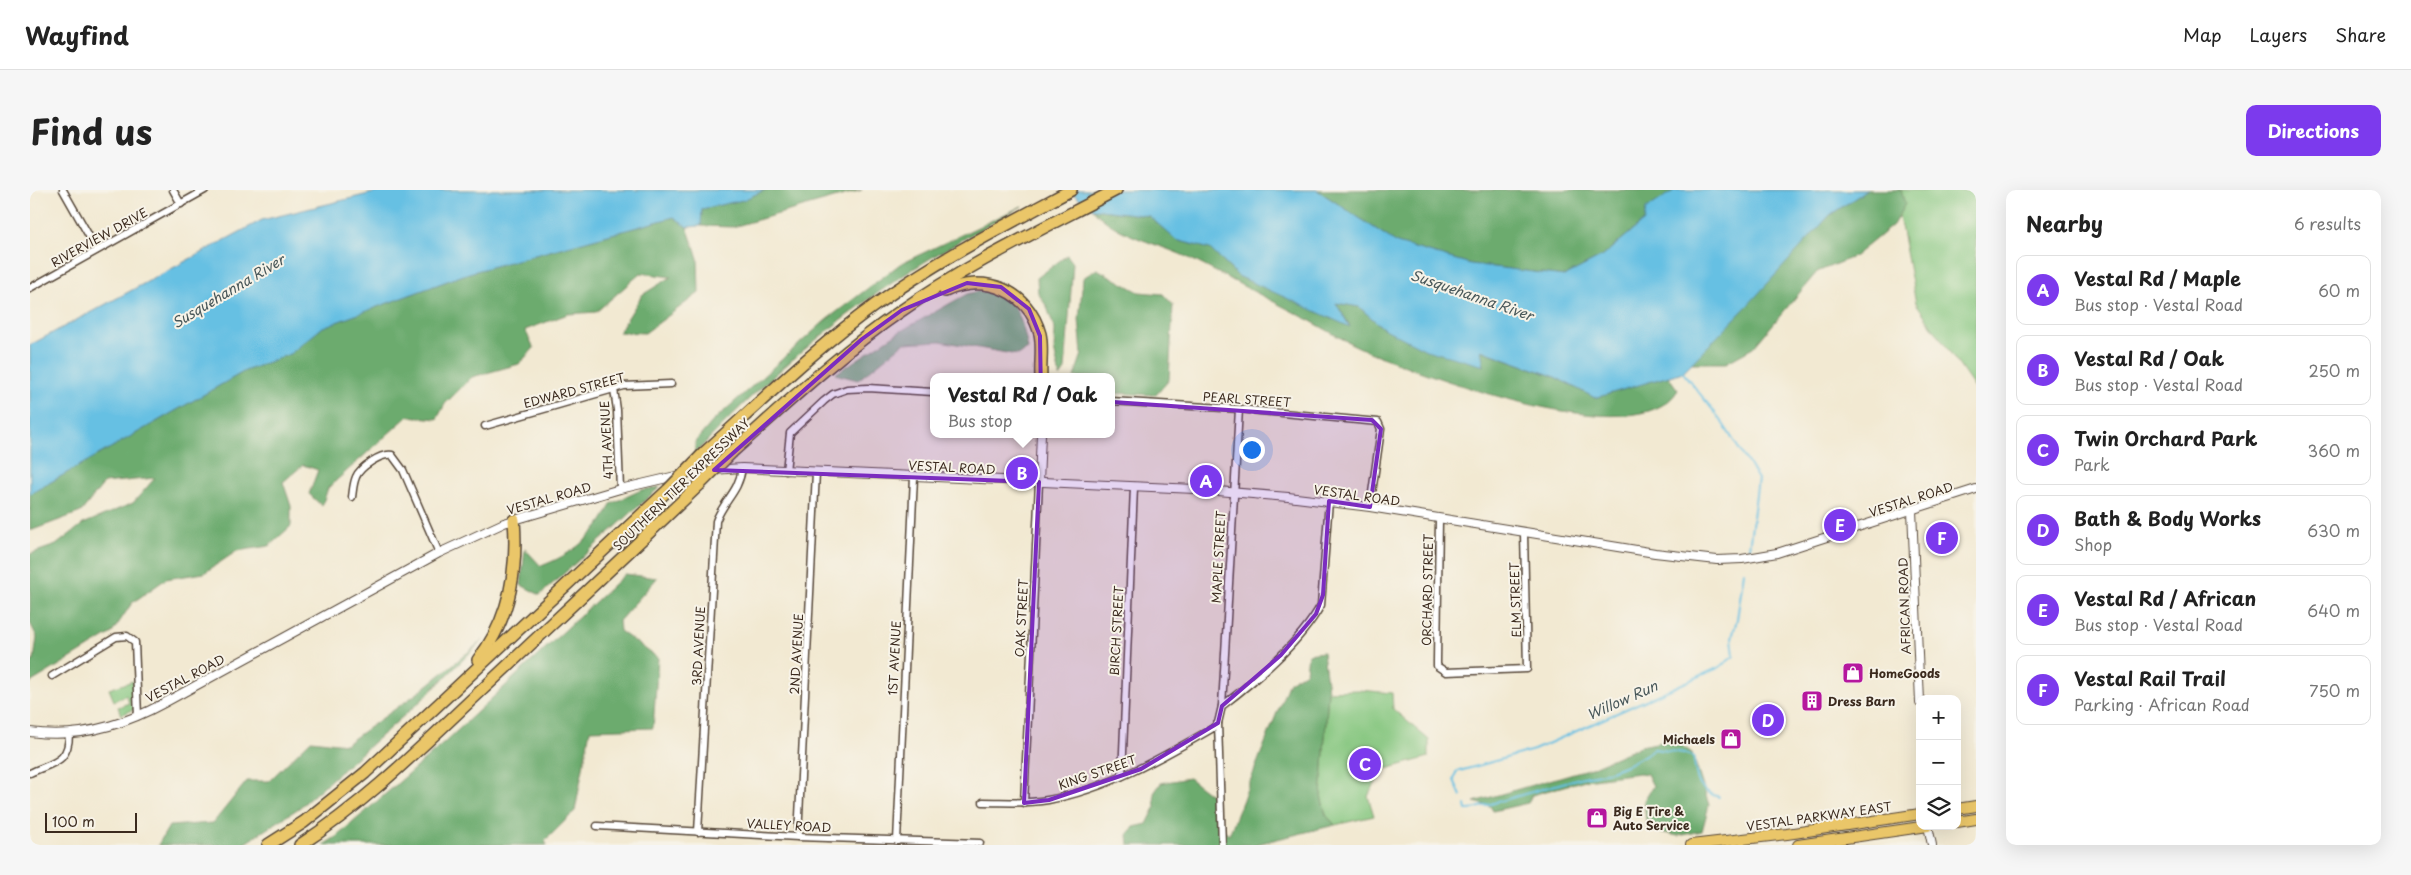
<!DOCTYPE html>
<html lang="en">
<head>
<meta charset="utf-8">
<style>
	body { margin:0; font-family:"Playpen Sans",sans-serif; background:#f6f6f6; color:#222 }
	.controls { position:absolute; right:15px; bottom:15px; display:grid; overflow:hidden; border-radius:10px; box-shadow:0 5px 20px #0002 }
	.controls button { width:45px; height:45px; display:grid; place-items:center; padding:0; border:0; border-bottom:1px solid #e0e0e0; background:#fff; color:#222; font:25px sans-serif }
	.scale { position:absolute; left:15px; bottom:12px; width:92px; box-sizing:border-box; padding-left:5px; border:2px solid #3b2a1e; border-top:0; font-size:14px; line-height:18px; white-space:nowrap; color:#3b2a1e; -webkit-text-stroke:4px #f7f3e8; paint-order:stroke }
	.you { position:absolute; left:1221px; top:259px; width:18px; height:18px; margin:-12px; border:4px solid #fff; border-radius:50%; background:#1a73e8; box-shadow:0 0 0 8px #1a73e833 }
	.badge { display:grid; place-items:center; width:32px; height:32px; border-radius:50%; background:#7c3aed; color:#fff; font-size:16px; font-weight:700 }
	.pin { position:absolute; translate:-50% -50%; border:2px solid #fff; box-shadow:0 1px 5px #0006 }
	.popup { position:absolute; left:900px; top:183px; width:185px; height:65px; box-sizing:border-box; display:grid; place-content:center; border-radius:10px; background:#fff; filter:drop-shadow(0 1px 4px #0005); font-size:16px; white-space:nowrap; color:#767676 }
	.popup b { font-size:19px; color:#222 }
	.popup::after { content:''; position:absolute; left:50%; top:100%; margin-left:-10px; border:10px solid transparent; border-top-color:#fff }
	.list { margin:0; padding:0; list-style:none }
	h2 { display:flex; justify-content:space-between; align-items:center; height:65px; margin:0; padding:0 20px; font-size:21px }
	h2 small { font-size:16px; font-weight:400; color:#767676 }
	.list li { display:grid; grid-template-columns:32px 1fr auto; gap:15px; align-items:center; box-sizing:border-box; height:70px; margin:0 10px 10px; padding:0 10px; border:1px solid #e0e0e0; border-radius:10px }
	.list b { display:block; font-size:19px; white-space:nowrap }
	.list p { margin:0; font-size:16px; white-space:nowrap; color:#767676 }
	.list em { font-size:16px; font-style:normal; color:#767676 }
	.icon { flex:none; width:28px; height:28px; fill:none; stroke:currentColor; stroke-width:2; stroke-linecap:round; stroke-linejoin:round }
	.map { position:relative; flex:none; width:1946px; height:655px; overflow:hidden; border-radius:10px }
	header { display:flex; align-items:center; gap:30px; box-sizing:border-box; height:70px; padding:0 25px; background:#fff; border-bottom:1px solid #e0e0e0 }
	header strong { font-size:24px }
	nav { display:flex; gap:28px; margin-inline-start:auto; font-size:18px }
	.intro { display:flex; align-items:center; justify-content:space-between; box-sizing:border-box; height:120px; padding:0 30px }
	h1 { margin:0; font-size:35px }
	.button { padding:12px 22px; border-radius:10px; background:#7c3aed; color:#fff; font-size:18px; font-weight:700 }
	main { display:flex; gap:30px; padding:0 30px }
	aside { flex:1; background:#fff; border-radius:10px; box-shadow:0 5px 20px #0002 }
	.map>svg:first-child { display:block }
	.green { fill:#85c67f; stroke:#60784e }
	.forest { fill:#6cab6e; stroke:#546a46 }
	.water { fill:#66c0e3; stroke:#507580 }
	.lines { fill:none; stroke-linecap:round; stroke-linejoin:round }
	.stream { stroke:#66c0e3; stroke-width:2 }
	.minor-casing { stroke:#564739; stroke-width:9 }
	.tertiary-casing { stroke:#564739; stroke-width:10 }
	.primary-casing { stroke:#564739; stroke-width:12 }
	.motorway-casing { stroke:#564739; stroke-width:14 }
	.minor { stroke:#fff; stroke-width:6 }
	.tertiary { stroke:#fff; stroke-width:8 }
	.primary { stroke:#eac669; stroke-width:10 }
	.motorway { stroke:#eac669; stroke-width:11 }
	.motorway-bridge-casing { stroke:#564739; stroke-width:14; stroke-linecap:butt }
	.motorway-bridge { stroke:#eac669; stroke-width:11 }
	.marked { fill:#7b2cbf; fill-opacity:0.2; stroke:#7b2cbf; stroke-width:4; stroke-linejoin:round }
	.labels { text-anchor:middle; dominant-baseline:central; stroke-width:4; stroke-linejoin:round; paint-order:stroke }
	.street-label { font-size:12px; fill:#3b2a1e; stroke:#f7f3e8 }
	.poi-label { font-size:12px; font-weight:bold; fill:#3b2a1e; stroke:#f7f3e8; text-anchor:start }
	.water-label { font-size:14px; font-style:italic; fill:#485759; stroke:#f7f3e8 }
</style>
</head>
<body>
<header>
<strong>Wayfind</strong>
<nav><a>Map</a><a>Layers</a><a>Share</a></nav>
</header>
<div class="intro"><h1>Find us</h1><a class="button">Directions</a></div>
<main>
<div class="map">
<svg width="1946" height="655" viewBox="0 0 1946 655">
	<rect width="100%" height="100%" fill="#f7f3e8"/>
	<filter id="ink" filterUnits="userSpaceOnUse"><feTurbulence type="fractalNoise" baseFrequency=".02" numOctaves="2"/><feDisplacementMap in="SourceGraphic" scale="10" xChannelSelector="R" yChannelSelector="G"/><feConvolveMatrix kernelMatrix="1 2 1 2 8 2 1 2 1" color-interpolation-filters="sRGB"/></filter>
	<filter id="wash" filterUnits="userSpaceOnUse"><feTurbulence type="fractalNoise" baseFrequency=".0096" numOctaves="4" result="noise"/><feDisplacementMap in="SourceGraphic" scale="20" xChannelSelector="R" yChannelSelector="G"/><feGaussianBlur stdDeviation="1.12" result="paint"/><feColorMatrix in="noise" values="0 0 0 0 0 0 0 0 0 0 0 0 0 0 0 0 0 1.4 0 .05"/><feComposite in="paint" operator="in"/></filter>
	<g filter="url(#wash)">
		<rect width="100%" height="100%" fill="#f2e9d2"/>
		<g class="green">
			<polygon points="1864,0 1946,0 1946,200 1886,113"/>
			<polygon points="103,491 105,519 91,525 88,517 99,513 96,505 84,511 79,499"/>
			<polygon points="1329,500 1362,503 1363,519 1399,550 1399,567 1353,580 1338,606 1344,626 1305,635 1296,625 1291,606 1298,501"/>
		</g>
		<g class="forest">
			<polygon points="735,0 832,0 703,37 671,36 672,19 713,10"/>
			<polygon points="1287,0 1645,0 1614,31 1571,67 1534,86 1441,74 1367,53"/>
			<polygon points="1837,0 1871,0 1875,14 1863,35 1825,66 1787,82 1723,158 1696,173 1661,173 1800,25"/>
			<path d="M992,16c-40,23 -82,45 -121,71 -72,48 -148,113 -206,177v-12l18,-21 113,-101 74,-56z"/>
			<path d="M1063,19l56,7 27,24 34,9 28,27 112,50 -14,-23 23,4 24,21 101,38 -4,-16 73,26 42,22 73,-22 10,14c-39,67 -255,-16 -311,-39 -21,-9 -40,-21 -60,-32 -38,-20 -76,-39 -114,-59 -31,-16 -79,-24 -100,-51z"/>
			<polygon points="644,27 657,37 668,68 669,103 615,143 589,142 612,105 641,87 611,83 566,122 538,124 495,140 504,158 489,174 442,187 415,214 407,229 378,226 298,298 292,316 279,304 288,280 273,275 253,292 261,316 261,336 239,356 207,361 174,383 136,389 102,413 82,443 0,493 0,473 4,470 7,447 0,433 0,364 26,355 53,334 103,313 125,288 74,293 51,322 0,341 0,304 215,181 260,164 293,137 439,83"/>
			<polygon points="1037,65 1043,73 1035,180 1030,187 1024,159 1025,140 1017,117 1008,103 1007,88"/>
			<polygon points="1067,79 1109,102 1133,104 1143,115 1139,190 1126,205 1081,203 1081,187 1044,187 1052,164 1049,129 1053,88"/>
			<path d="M949,101c6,1 14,1 20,3 20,6 25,37 29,55l-10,6 -78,-14 -36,2 -46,37 -23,-6 64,-42 68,-38z"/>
			<path d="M630,297l-120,108 -19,-10 4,-36 16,17c30,-11 57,-31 70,-62l30,-14z"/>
			<polygon points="595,384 627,388 589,431 590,441 628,468 623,538 560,540 545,621 515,651 517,655 293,655 306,647 414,553"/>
			<polygon points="453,450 394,508 269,618 212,655 128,655 139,636 183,633 217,591 239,591 281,550 316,554 389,502"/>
			<polygon points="1293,462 1298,501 1291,606 1296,625 1305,635 1223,655 1099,655 1098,645 1104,637 1117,634 1125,618 1124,603 1131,593 1159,588 1184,607 1187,634 1199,645 1259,492 1276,482 1278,464"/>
			<polygon points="1636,551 1652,556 1662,563 1679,615 1672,641 1648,646 1617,639 1614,610 1623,596 1617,584 1609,583 1555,590 1502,605 1498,613 1463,621 1460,616 1444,612 1561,578 1611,556"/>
		</g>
		<g class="water">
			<polygon points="355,0 735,0 713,10 672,19 671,36 657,37 644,27 439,83 293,137 260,164 215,181 0,304 0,155 232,30"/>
			<polygon points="1038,0 1287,0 1367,53 1441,74 1534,86 1571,67 1614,31 1616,19 1645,0 1837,0 1800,25 1718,115 1653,182 1565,208 1523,186 1451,160 1454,176 1396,160 1353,138 1329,117 1306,113 1320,137 1208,86 1180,59 1146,50 1119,26 1063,19"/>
		</g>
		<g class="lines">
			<g class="stream">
				<polyline points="1651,180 1690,229 1728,289 1719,358"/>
				<polyline points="1431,606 1424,590 1426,582 1504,560 1690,477 1704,466 1702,448 1707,429 1714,382"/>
				<path d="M1435,615l1,5h4l113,-33c28,-4 48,-12 71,-28l30,4 9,3c5,22 1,33 26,41"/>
				<polyline points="1811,620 1815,627"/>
			</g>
		</g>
	</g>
	<g filter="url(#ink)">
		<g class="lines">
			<g class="minor-casing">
				<g id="minor">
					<polyline points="33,0 67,60"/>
					<polyline points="143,0 151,14"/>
					<polyline points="0,98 175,0"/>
					<polyline points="584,199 587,220 590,299"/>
					<polyline points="1081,211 1209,219 1348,232 1351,239 1340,317"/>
					<polyline points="455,236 594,196 641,194"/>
					<polyline points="756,281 760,243 794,211 803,204 817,199 838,198 903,202"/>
					<path d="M322,307c1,-6 1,-13 4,-20 4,-10 25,-24 36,-22l11,15 36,83"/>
					<polyline points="1409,329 1407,471 1407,476 1416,482 1497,479 1494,343"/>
					<polyline points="22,486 86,447 97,446 105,452 108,526"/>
					<path d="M1192,516c35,-27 78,-63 99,-101l8,-104"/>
					<polyline points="1188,533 1192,655"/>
					<path d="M0,583c23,-11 39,-10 39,-39"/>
					<polyline points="1092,586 1104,297"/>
					<path d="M953,612c22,0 44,2 65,-2 60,-11 113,-42 165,-72l5,-5 4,-17 17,-297"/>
					<polyline points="994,613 1009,292"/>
					<polyline points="567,636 768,647 950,653"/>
					<path d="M668,642l18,-311c8,-21 23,-29 26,-53"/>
					<polyline points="768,647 786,282"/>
					<polyline points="867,651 884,287"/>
				</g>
			</g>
			<g class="tertiary-casing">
				<g id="tertiary">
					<polyline points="1009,292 1011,244"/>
					<polyline points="1882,320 1890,512"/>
					<path d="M0,542c48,7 92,-6 134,-29l275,-150 65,-30 116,-34 77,-18 45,-3 453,21 93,8 82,10 285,46 62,7 25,-1 35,-6 199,-64"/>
					<polyline points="1898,636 1902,655"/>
				</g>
			</g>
			<g class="primary-casing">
				<g id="primary">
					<polyline points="1927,619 1946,616"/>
					<polyline points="1927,632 1946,629"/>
					<polyline points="1661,655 1757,644 1890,624"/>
					<polyline points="1768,655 1898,636"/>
				</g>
			</g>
			<g class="motorway-casing">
				<g id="motorway">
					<path d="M915,101c40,-18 83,-1 95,43 3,13 0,29 1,43"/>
					<path d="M675,262c56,-50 109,-103 170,-147 61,-44 129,-79 196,-115"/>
					<path d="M702,262c55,-49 108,-99 169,-141 67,-47 143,-83 215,-121"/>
					<path d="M448,470c32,-41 40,-90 36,-140"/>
					<polyline points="238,655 274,632 335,583 638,300"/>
					<path d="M270,655c68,-44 125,-102 184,-157 72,-68 144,-135 215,-203"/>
				</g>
			</g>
			<use href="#minor" class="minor"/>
			<use href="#tertiary" class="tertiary"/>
			<use href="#primary" class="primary"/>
			<use href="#motorway" class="motorway"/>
			<g class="motorway-bridge-casing">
				<g id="motorway-bridge">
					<polyline points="669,295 702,262"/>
					<polyline points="638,300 675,262"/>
				</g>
			</g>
			<use href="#motorway-bridge" class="motorway-bridge"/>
		</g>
	</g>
	<path class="marked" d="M937,93l34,4 28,22 11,27 1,61 331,23 9,9 -11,78 -41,-6 -6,94 -7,19 -35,41 -59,51 -4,17 -77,46 -92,31 -25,3 15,-321 -325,-12 148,-131 40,-29z"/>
	<defs>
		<g id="shop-square" transform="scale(1.125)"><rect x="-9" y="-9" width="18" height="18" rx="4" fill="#b5179e" stroke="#f7f3e8"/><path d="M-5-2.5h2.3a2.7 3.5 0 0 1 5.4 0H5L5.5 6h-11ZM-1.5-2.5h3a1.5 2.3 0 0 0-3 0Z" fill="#fff"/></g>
		<g id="building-square" transform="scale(1.125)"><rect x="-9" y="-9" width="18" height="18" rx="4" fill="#b5179e" stroke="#f7f3e8"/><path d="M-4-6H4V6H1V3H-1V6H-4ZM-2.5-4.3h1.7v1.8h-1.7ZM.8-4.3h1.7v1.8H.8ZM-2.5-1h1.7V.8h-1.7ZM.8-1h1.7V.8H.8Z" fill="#fff"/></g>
	</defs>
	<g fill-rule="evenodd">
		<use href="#shop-square" x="1823" y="483"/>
		<use href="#building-square" x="1782" y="511"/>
		<use href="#shop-square" x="1701" y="549"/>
		<use href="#shop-square" x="1567" y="628"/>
	</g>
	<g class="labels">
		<g class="street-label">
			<text transform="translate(69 47) rotate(-29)">RIVERVIEW DRIVE</text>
			<text transform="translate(544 200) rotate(-15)">EDWARD STREET</text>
			<text transform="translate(1217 209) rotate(4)">PEARL STREET</text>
			<text transform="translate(576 250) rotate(-93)">4TH AVENUE</text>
			<text transform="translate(922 277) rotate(3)">VESTAL ROAD</text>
			<text transform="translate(651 294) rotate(-44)">SOUTHERN TIER EXPRESSWAY</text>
			<text transform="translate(1327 305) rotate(8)">VESTAL ROAD</text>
			<text transform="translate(519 308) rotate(-16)">VESTAL ROAD</text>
			<text transform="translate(1881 309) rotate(-18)">VESTAL ROAD</text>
			<text transform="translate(1188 367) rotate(-87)">MAPLE STREET</text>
			<text transform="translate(1397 400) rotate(-89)">ORCHARD STREET</text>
			<text transform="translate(1485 410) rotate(-92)">ELM STREET</text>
			<text transform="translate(1874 416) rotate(-92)">AFRICAN ROAD</text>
			<text transform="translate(991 428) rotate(-87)">OAK STREET</text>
			<text transform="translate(1086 441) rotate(-87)">BIRCH STREET</text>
			<text transform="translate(668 456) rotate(-87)">3RD AVENUE</text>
			<text transform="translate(766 464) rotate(-87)">2ND AVENUE</text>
			<text transform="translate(864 468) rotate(-87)">1ST AVENUE</text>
			<text transform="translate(155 488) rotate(-28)">VESTAL ROAD</text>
			<text transform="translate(1067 582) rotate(-19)">KING STREET</text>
			<text transform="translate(1789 626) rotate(-8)">VESTAL PARKWAY EAST</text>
			<text transform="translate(759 635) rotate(3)">VALLEY ROAD</text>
		</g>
		<g class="poi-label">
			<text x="1839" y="483">HomeGoods</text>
			<text x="1798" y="511">Dress Barn</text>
			<text x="1685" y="549" text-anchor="end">Michaels</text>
			<text x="1583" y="621">Big E Tire &amp;<tspan x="1583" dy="14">Auto Service</tspan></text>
		</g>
		<g class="water-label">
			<text transform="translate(198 101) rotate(-31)">Susquehanna River</text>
			<text transform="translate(1442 105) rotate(19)">Susquehanna River</text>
			<text transform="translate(1592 510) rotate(-24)">Willow Run</text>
		</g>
	</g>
</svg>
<div class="controls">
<button>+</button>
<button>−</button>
<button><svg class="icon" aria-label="layers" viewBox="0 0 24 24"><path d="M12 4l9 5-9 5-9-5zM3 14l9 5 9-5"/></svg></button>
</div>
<div class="scale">100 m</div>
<div class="you"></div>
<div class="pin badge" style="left:1176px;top:291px">A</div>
<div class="pin badge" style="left:992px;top:283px">B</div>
<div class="popup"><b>Vestal Rd / Oak</b>Bus stop</div>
<div class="pin badge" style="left:1335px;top:574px">C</div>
<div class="pin badge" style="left:1738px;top:530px">D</div>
<div class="pin badge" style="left:1810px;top:335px">E</div>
<div class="pin badge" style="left:1912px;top:348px">F</div>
</div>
<aside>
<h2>Nearby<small>6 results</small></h2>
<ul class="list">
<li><span class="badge">A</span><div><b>Vestal Rd / Maple</b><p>Bus stop · Vestal Road</p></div><em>60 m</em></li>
<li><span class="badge">B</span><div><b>Vestal Rd / Oak</b><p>Bus stop · Vestal Road</p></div><em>250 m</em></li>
<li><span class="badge">C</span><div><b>Twin Orchard Park</b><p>Park</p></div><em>360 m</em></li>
<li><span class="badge">D</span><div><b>Bath &amp; Body Works</b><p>Shop</p></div><em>630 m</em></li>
<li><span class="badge">E</span><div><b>Vestal Rd / African</b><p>Bus stop · Vestal Road</p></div><em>640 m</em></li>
<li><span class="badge">F</span><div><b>Vestal Rail Trail</b><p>Parking · African Road</p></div><em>750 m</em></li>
</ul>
</aside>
</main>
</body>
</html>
